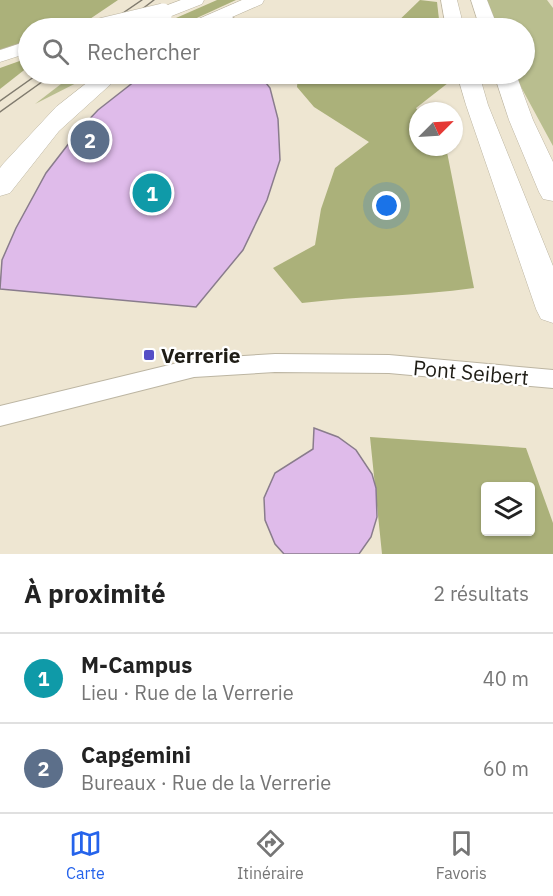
<!DOCTYPE html>
<html lang="fr">
<head>
<meta charset="utf-8">
<style>
	body { margin:0; font-family:"IBM Plex Sans",sans-serif; background:#f6f6f6; color:#222 }
	.controls { position:absolute; right:18px; bottom:18px; display:grid; overflow:hidden; border-radius:6px; box-shadow:0 2px 4px #0004 }
	.controls button { width:54px; height:54px; display:grid; place-items:center; padding:0; border:0; border-bottom:2px solid #e0e0e0; background:#fff; color:#222; font:30px sans-serif }
	.compass { position:absolute; left:409px; top:102px; width:54px; height:54px; border-radius:50%; background:#fff; box-shadow:0 2px 4px #0004; rotate:66deg }
	.you { position:absolute; left:387px; top:206px; width:21px; height:21px; margin:-15px; border:4px solid #fff; border-radius:50%; background:#1a73e8; box-shadow:0 0 0 9px #1a73e833 }
	.badge { display:grid; place-items:center; width:39px; height:39px; border-radius:50%; background:#2563eb; color:#fff; font-size:20px; font-weight:700 }
	.pin { position:absolute; translate:-50% -50%; border:3px solid #fff; box-shadow:0 2px 6px #0006 }
	.list { margin:0; padding:0; list-style:none }
	h2 { display:flex; justify-content:space-between; align-items:center; height:78px; margin:0; padding:0 24px; font-size:26px }
	h2 small { font-size:20px; font-weight:400; color:#767676 }
	.list li { display:grid; grid-template-columns:39px 1fr auto; gap:18px; align-items:center; box-sizing:border-box; height:90px; padding:0 24px; border-top:2px solid #e0e0e0 }
	.list b { display:block; font-size:22px; white-space:nowrap }
	.list p { margin:0; font-size:20px; white-space:nowrap; color:#767676 }
	.list em { font-size:20px; font-style:normal; color:#767676 }
	.icon { flex:none; width:33px; height:33px; fill:none; stroke:currentColor; stroke-width:2; stroke-linecap:round; stroke-linejoin:round }
	.map { position:relative; flex:none; width:553px; height:554px; overflow:hidden }
	.search { position:absolute; background:#fff; box-shadow:0 2px 4px #0004; left:18px; right:18px; top:18px; height:66px; display:flex; align-items:center; gap:15px; box-sizing:border-box; padding:0 21px; border-radius:33px; color:#767676; font-size:22px }
	.sheet { height:258px; background:#fff }
	nav { display:flex; justify-content:space-around; align-items:center; box-sizing:border-box; height:84px; border-top:2px solid #e0e0e0; background:#fff; font-size:16px; color:#767676 }
	nav a { display:grid; justify-items:center; gap:3px }
	nav .on { color:#2563eb }
	.map>svg:first-child { display:block }
	.green { fill:#b9be8f }
	.forest { fill:#abb17a; fill-rule:evenodd }
	.building { fill:#dfbbea; stroke:#897c8c; stroke-width:1.5 }
	.lines { fill:none; stroke-linecap:round; stroke-linejoin:round }
	.service-casing { stroke:#bcb5a2; stroke-width:2 }
	.minor-casing { stroke:#bcb5a2; stroke-width:1 }
	.primary-casing { stroke:#bcb5a2; stroke-width:1 }
	.service { fill:#fff; fill-rule:evenodd }
	.minor { fill:#fff; fill-rule:evenodd }
	.primary { fill:#fff; fill-rule:evenodd }
	.tram { stroke:#807b6e; stroke-width:1.5 }
	.minor-bridge-casing { stroke:#bcb5a2; stroke-width:20; stroke-linecap:butt }
	.minor-bridge { stroke:#fff; stroke-width:19 }
	.poi-dot { fill:#554ec6; stroke:#fff; stroke-width:2 }
	.labels { text-anchor:middle; dominant-baseline:central; stroke-width:4.5; stroke-linejoin:round; paint-order:stroke }
	.poi-label { font-size:21px; font-weight:bold; fill:#1f1d16; stroke:#fff; text-anchor:start }
	.street-label { font-size:21px; fill:#1f1d16; stroke:#fff }
</style>
</head>
<body>
<div class="map">
<svg width="553" height="554" viewBox="0 0 553 554">
	<rect width="100%" height="100%" fill="#eee6d2"/>
	<g class="green">
		<polygon points="480,0 547,0 553,8 553,146 514,74 524,74 524,28 492,28"/>
		<polygon points="74,74 94,74 35,104"/>
	</g>
	<g class="forest">
		<polygon points="0,0 118,0 78,27 28,28 28,40 0,51"/>
		<polygon points="217,0 236,0 175,28 168,28 176,18"/>
		<polygon points="420,0 437,2 440,28 391,28"/>
		<polygon points="28,58 28,67 0,89 0,68"/>
		<path d="M298,74h146l4,9 -32,25 2,3v36h28l28,141c-58,8 -114,8 -172,15l-29,-35 42,-23 6,-36 14,-41 34,-26 -55,-35 -17,-20z"/>
		<path d="M370,437l156,11 27,75v31h-171zM486,487h44v45h-44z"/>
	</g>
	<g class="building">
		<polygon points="144,74 259,74 270,88 278,119 280,160 267,200 243,250 196,307 0,289 2,260 16,228 46,173 80,129 98,110"/>
		<polygon points="314,428 338,437 356,450 372,474 376,488 377,517 371,537 359,554 284,554 275,544 265,520 264,498 275,473 313,449"/>
	</g>
	<g class="lines">
		<g class="service-casing">
			<g id="service">
				<polygon points="221,13 227,13 246,28 236,28 221,17"/>
				<polygon points="275,354 389,355 553,370 553,388 389,373 275,372 194,377 0,426 0,406 194,359"/>
			</g>
		</g>
		<g class="minor-casing">
			<g id="minor">
				<polygon points="181,0 204,0 202,4 169,17 157,17 154,13 157,9"/>
				<polygon points="242,0 264,0 262,4 207,28 184,28 187,24"/>
				<polygon points="28,41 28,53 0,62 0,50"/>
				<polygon points="98,74 122,74 59,131 10,193 0,196 0,168 3,164 56,107"/>
			</g>
		</g>
		<g class="primary-casing">
			<g id="primary">
				<polygon points="441,0 457,0 464,28 446,28"/>
				<polygon points="471,0 487,0 498,28 480,28"/>
				<polygon points="457,74 479,74 488,105 553,266 553,323 541,319 536,309 466,105"/>
				<polygon points="494,74 516,74 533,120 553,162 553,201 543,199 539,192 509,120"/>
			</g>
		</g>
		<use href="#service" class="service"/>
		<use href="#minor" class="minor"/>
		<use href="#primary" class="primary"/>
		<g class="tram">
			<polyline points="137,13 154,0"/>
			<polyline points="101,28 142,0"/>
			<polyline points="0,101 38,74"/>
			<polyline points="0,112 53,74"/>
		</g>
		<g class="minor-bridge-casing">
			<polyline id="minor-bridge" points="100,28 163,13"/>
		</g>
		<use href="#minor-bridge" class="minor-bridge"/>
	</g>
	<rect class="poi-dot" x="143" y="349" width="12" height="12" rx="3"/>
	<g class="labels">
		<g class="poi-label">
			<text x="161" y="355">Verrerie</text>
		</g>
		<g class="street-label">
			<text transform="translate(471 372) rotate(5)">Pont Seibert</text>
		</g>
	</g>
</svg>
<div class="controls">
<button><svg class="icon" aria-label="layers" viewBox="0 0 24 24"><path d="M12 4l9 5-9 5-9-5zM3 14l9 5 9-5"/></svg></button>
</div>
<svg class="compass" viewBox="-18 -18 36 36"><path d="M0-13l5 13h-10z" fill="#e53935"/><path d="M0 13l5-13h-10z" fill="#767676"/></svg>
<div class="you"></div>
<div class="pin badge" style="left:152px;top:193px;background:#0f9aa8">1</div>
<div class="pin badge" style="left:90px;top:140px;background:#5c6f8a">2</div>
<div class="search"><svg class="icon" aria-label="search" viewBox="0 0 24 24"><circle cx="10" cy="10" r="6"/><path d="M15 15l6 6"/></svg>Rechercher</div>
</div>
<section class="sheet">
<h2>À proximité<small>2 résultats</small></h2>
<ul class="list">
<li><span class="badge" style="background:#0f9aa8">1</span><div><b>M-Campus</b><p>Lieu · Rue de la Verrerie</p></div><em>40 m</em></li>
<li><span class="badge" style="background:#5c6f8a">2</span><div><b>Capgemini</b><p>Bureaux · Rue de la Verrerie</p></div><em>60 m</em></li>
</ul>
</section>
<nav>
<a class="on"><svg class="icon" aria-label="map" viewBox="0 0 24 24"><path d="M3 6l6-2 6 2 6-2v14l-6 2-6-2-6 2zM9 4v14M15 6v14"/></svg>Carte</a>
<a><svg class="icon" aria-label="directions" viewBox="0 0 24 24"><path d="M12 3l9 9-9 9-9-9zM9 14v-3h6M13 9l2 2-2 2"/></svg>Itinéraire</a>
<a><svg class="icon" aria-label="saved" viewBox="0 0 24 24"><path d="M7 4h10v16l-5-4-5 4z"/></svg>Favoris</a>
</nav>
</body>
</html>
